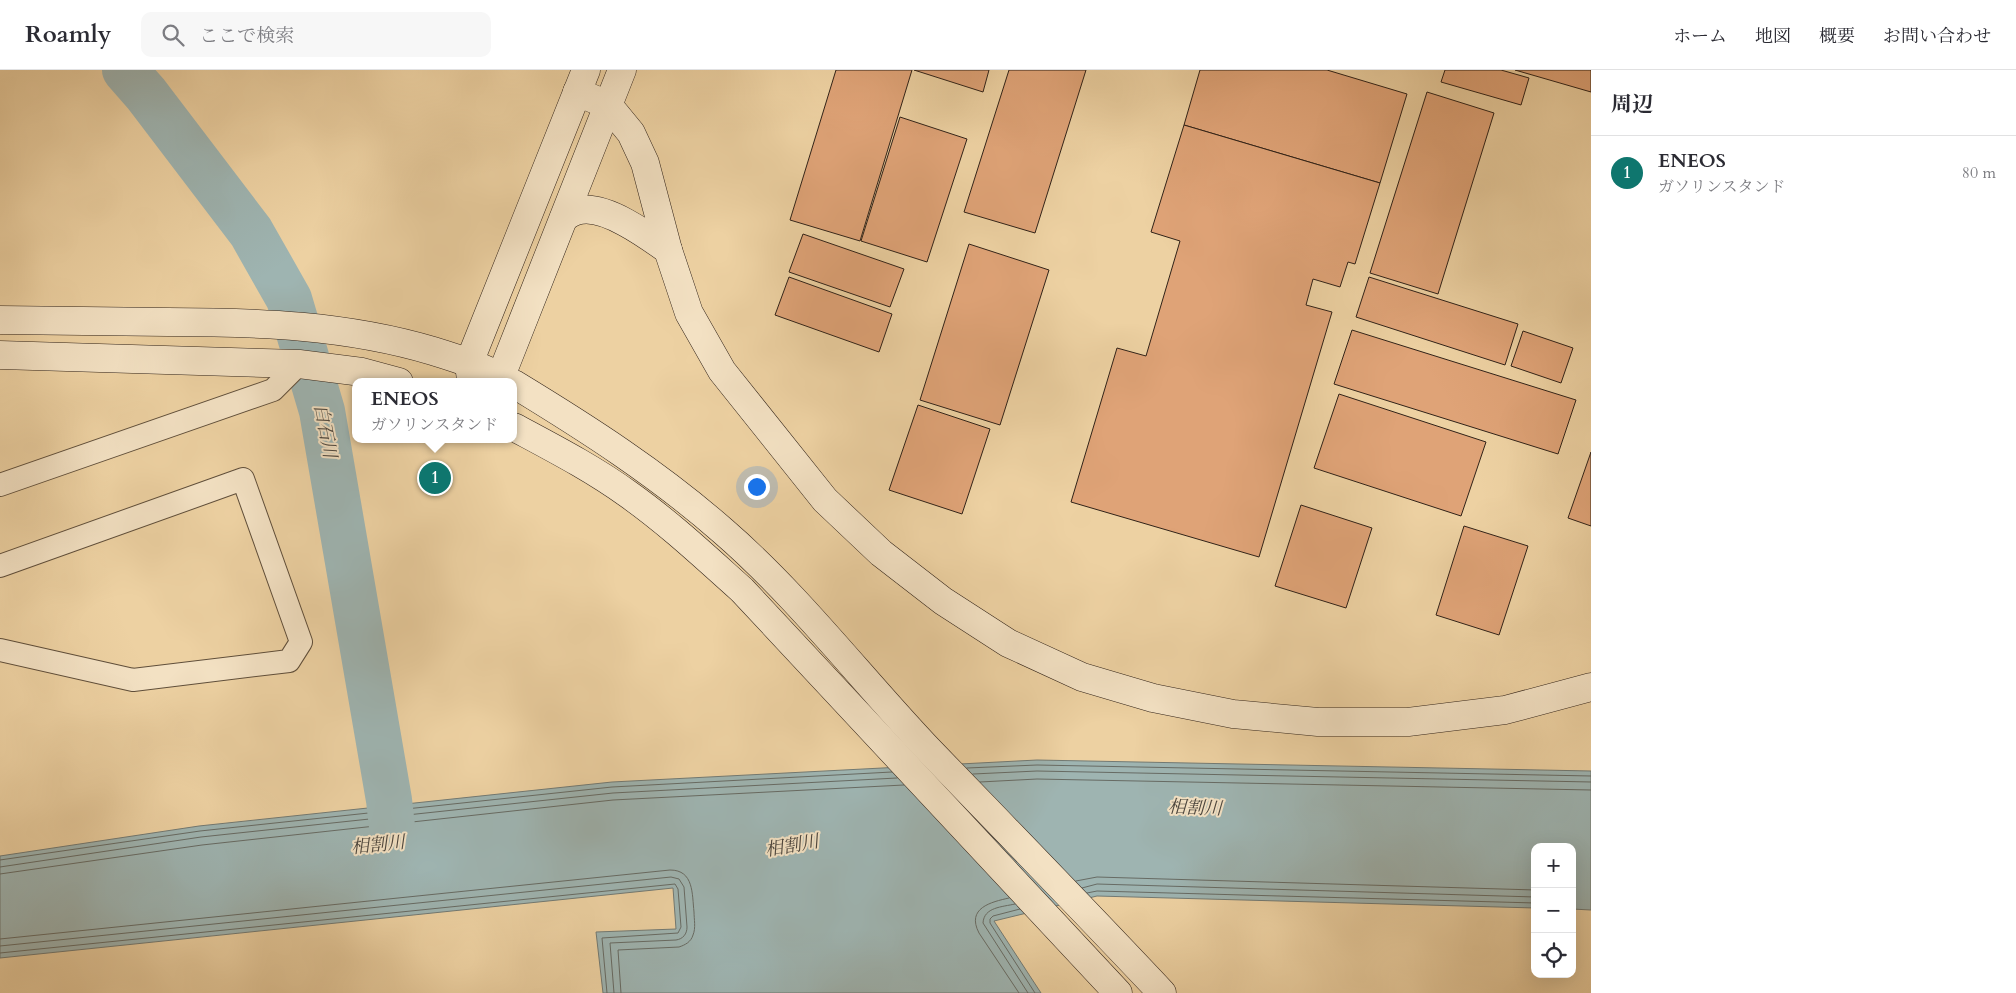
<!DOCTYPE html>
<html lang="ja">
<head>
<meta charset="utf-8">
<style>
	body { margin:0; font-family:Cardo,"Noto Serif JP",serif; background:#f7f7f7; color:#2b2b33 }
	.controls { position:absolute; right:15px; bottom:15px; display:grid; overflow:hidden; border-radius:10px; box-shadow:0 5px 20px #0002 }
	.controls button { width:45px; height:45px; display:grid; place-items:center; padding:0; border:0; border-bottom:1px solid #e1e1e2; background:#fff; color:#2b2b33; font:25px sans-serif }
	.you { position:absolute; left:756px; top:416px; width:18px; height:18px; margin:-12px; border:4px solid #fff; border-radius:50%; background:#1a73e8; box-shadow:0 0 0 8px #1a73e833 }
	.badge { display:grid; place-items:center; width:32px; height:32px; border-radius:50%; background:#0f766e; color:#fff; font-size:16px; font-weight:700 }
	.pin { position:absolute; translate:-50% -50%; border:2px solid #fff; box-shadow:0 1px 5px #0006 }
	.popup { position:absolute; left:352px; top:308px; width:165px; height:65px; box-sizing:border-box; display:grid; place-content:center; border-radius:10px; background:#fff; filter:drop-shadow(0 1px 4px #0005); font-size:16px; white-space:nowrap; color:#7c7c81 }
	.popup b { font-size:19px; color:#2b2b33 }
	.popup::after { content:''; position:absolute; left:50%; top:100%; margin-left:-10px; border:10px solid transparent; border-top-color:#fff }
	.list { margin:0; padding:0; list-style:none }
	h2 { display:flex; justify-content:space-between; align-items:center; height:65px; margin:0; padding:0 20px; font-size:21px }
	h2 small { font-size:16px; font-weight:400; color:#7c7c81 }
	.list li { display:grid; grid-template-columns:32px 1fr auto; gap:15px; align-items:center; box-sizing:border-box; height:75px; padding:0 20px; border-top:1px solid #e1e1e2 }
	.list b { display:block; font-size:19px; white-space:nowrap }
	.list p { margin:0; font-size:16px; white-space:nowrap; color:#7c7c81 }
	.list em { font-size:16px; font-style:normal; color:#7c7c81 }
	.icon { flex:none; width:28px; height:28px; fill:none; stroke:currentColor; stroke-width:2; stroke-linecap:round; stroke-linejoin:round }
	.map { position:relative; flex:none; width:1591px; height:923px; overflow:hidden }
	header { display:flex; align-items:center; gap:30px; box-sizing:border-box; height:70px; padding:0 25px; background:#fff; border-bottom:1px solid #e1e1e2 }
	header strong { font-size:24px }
	nav { display:flex; gap:28px; margin-inline-start:auto; font-size:18px }
	.search { width:350px; height:45px; background:#f7f7f7; display:flex; align-items:center; gap:12px; box-sizing:border-box; padding:0 18px; border-radius:10px; color:#7c7c81; font-size:19px }
	main { display:flex }
	aside { flex:1; background:#fff }
	.map>svg:first-child { display:block }
	.water { fill:#9eb4b1; stroke:#727a74 }
	.lines { fill:none; stroke-linecap:round; stroke-linejoin:round }
	.shore { stroke:#676b64; stroke-width:1 }
	.river { stroke:#9eb4b1; stroke-width:46 }
	.building { fill:#dfa377; stroke:#302218 }
	.street-casing { stroke:#5f4e3a; stroke-width:24 }
	.secondary-casing { stroke:#302218; stroke-width:29 }
	.street { stroke:#f3e1c3; stroke-width:22 }
	.secondary { stroke:#f3e1c3; stroke-width:28 }
	.labels { text-anchor:middle; dominant-baseline:central; stroke-width:4; stroke-linejoin:round; paint-order:stroke }
	.water-label { font-size:18px; font-style:italic; fill:#4c463e; stroke:#f3e1c3 }
</style>
</head>
<body>
<header>
<strong>Roamly</strong>
<div class="search"><svg class="icon" aria-label="search" viewBox="0 0 24 24"><circle cx="10" cy="10" r="6"/><path d="M15 15l6 6"/></svg>ここで検索</div>
<nav><a>ホーム</a><a>地図</a><a>概要</a><a>お問い合わせ</a></nav>
</header>
<main>
<div class="map">
<svg width="1591" height="923" viewBox="0 0 1591 923">
	<rect width="100%" height="100%" fill="#edd1a2"/>
	<filter id="stains"><feTurbulence type="fractalNoise" baseFrequency=".004" numOctaves="4"/><feColorMatrix values="0 0 0 0 .2 0 0 0 0 .09 0 0 0 0 .02 0 0 0 .5 -.17"/></filter>
	<radialGradient id="worn" r=".72"><stop offset=".6" stop-color="#630" stop-opacity="0"/><stop offset="1" stop-color="#630" stop-opacity=".3"/></radialGradient>
	<polygon class="water" points="1037,690 1591,701 1591,840 1572,839 1572,777 1535,777 1535,838 1097,826 994,851 1041,923 603,923 596,862 676,859 673,818 0,888 0,786 199,756 612,712"/>
	<g class="lines">
		<g class="shore">
			<polyline points="967,698 1037,695 1591,706"/>
			<polyline points="973,704 1037,701 1591,712"/>
			<polyline points="980,712 1037,709 1591,720"/>
			<polyline points="0,790 200,761 612,717 892,702"/>
			<polyline points="0,797 201,767 613,723 897,708"/>
			<polyline points="0,804 202,775 613,730 904,715"/>
			<polyline points="1076,811 1097,807 1535,820"/>
			<polyline points="1082,818 1097,814 1535,827"/>
			<polyline points="1087,823 1097,821 1535,833"/>
			<path d="M1009,828c-18,4 -43,10 -30,35l40,60"/>
			<path d="M1015,834c-13,3 -31,3 -32,19l45,70"/>
			<polyline points="1020,839 993,846 990,849 990,853 1035,923"/>
			<path d="M0,869l670,-69c24,0 22,24 24,42 0,7 2,16 -1,23 -2,7 -8,10 -14,12l-61,3 3,43"/>
			<path d="M0,876l671,-69 8,2 5,8 3,40c0,7 -4,12 -11,13l-66,3 4,50"/>
			<polyline points="0,883 675,814 678,819 681,857 678,863 602,868 607,923"/>
		</g>
		<polyline class="river" points="125,0 146,24 251,162 289,229 322,341 389,730 394,774"/>
	</g>
	<g class="building">
		<polygon points="836,0 912,0 860,171 790,150"/>
		<polygon points="914,0 989,0 983,22"/>
		<polygon points="1009,0 1086,0 1035,163 964,142"/>
		<polygon points="1200,0 1327,0 1407,24 1380,113 1184,55"/>
		<polygon points="1445,0 1501,0 1529,8 1521,35 1441,12"/>
		<polygon points="1515,0 1591,0 1591,22"/>
		<polygon points="1427,22 1494,43 1438,224 1370,203"/>
		<polygon points="900,47 967,69 927,192 861,171"/>
		<polygon points="1184,55 1380,113 1355,194 1348,192 1340,217 1313,209 1306,235 1332,242 1259,487 1071,432 1117,278 1146,286 1180,171 1151,162"/>
		<polygon points="803,164 904,199 890,237 789,202"/>
		<polygon points="969,174 1049,200 1000,355 920,330"/>
		<polygon points="789,207 892,244 879,282 775,245"/>
		<polygon points="1369,207 1518,254 1505,295 1356,247"/>
		<polygon points="1352,260 1576,330 1558,384 1334,314"/>
		<polygon points="1523,261 1573,278 1561,313 1511,296"/>
		<polygon points="1339,324 1486,372 1461,446 1314,398"/>
		<polygon points="918,335 990,359 962,444 889,420"/>
		<polygon points="1591,382 1591,456 1568,448"/>
		<polygon points="1301,435 1372,458 1346,538 1275,516"/>
		<polygon points="1464,456 1528,476 1499,565 1436,545"/>
	</g>
	<g class="lines">
		<g class="street-casing">
			<g id="street">
				<polyline points="0,415 273,320 299,294"/>
				<polyline points="0,496 243,409 301,572 289,591 133,610 0,580"/>
			</g>
		</g>
		<g class="secondary-casing">
			<g id="secondary">
				<polyline points="577,22 608,35 631,63 645,93 668,180 689,243 722,301 825,430 881,483 943,531 1008,573 1082,607 1153,628 1233,644 1318,652 1408,652 1505,640 1591,617"/>
				<path d="M564,148c5,-4 10,-7 17,-8 26,-4 66,25 87,40"/>
				<path d="M0,250c56,1 111,1 167,2 90,0 179,3 266,29 26,8 54,17 77,31"/>
				<polyline points="0,285 299,294 362,302 399,312"/>
				<polyline points="471,310 469,293 586,0"/>
				<polyline points="496,312 501,306 622,0"/>
				<path d="M514,314c74,45 144,90 209,147 74,64 135,144 203,216 79,82 158,163 236,246"/>
				<path d="M514,357c39,21 78,41 114,67 41,29 77,63 114,96l376,403"/>
			</g>
		</g>
		<use href="#street" class="street"/>
		<use href="#secondary" class="secondary"/>
	</g>
	<g class="labels">
		<g class="water-label">
			<text transform="translate(325 361) rotate(79)">白石川</text>
			<text transform="translate(1195 738) rotate(2)">相割川</text>
			<text transform="translate(378 775) rotate(-6)">相割川</text>
			<text transform="translate(792 776) rotate(-10)">相割川</text>
		</g>
	</g>
	<rect width="100%" height="100%" filter="url(#stains)"/>
	<rect width="100%" height="100%" fill="url(#worn)"/>
</svg>
<div class="controls">
<button>+</button>
<button>−</button>
<button><svg class="icon" aria-label="locate" viewBox="0 0 24 24"><circle cx="12" cy="12" r="6"/><path d="M12 2v4M12 18v4M2 12h4M18 12h4"/></svg></button>
</div>
<div class="you"></div>
<div class="pin badge" style="left:435px;top:408px">1</div>
<div class="popup"><b>ENEOS</b>ガソリンスタンド</div>
</div>
<aside>
<h2>周辺<small></small></h2>
<ul class="list">
<li><span class="badge">1</span><div><b>ENEOS</b><p>ガソリンスタンド</p></div><em>80 m</em></li>
</ul>
</aside>
</main>
</body>
</html>
